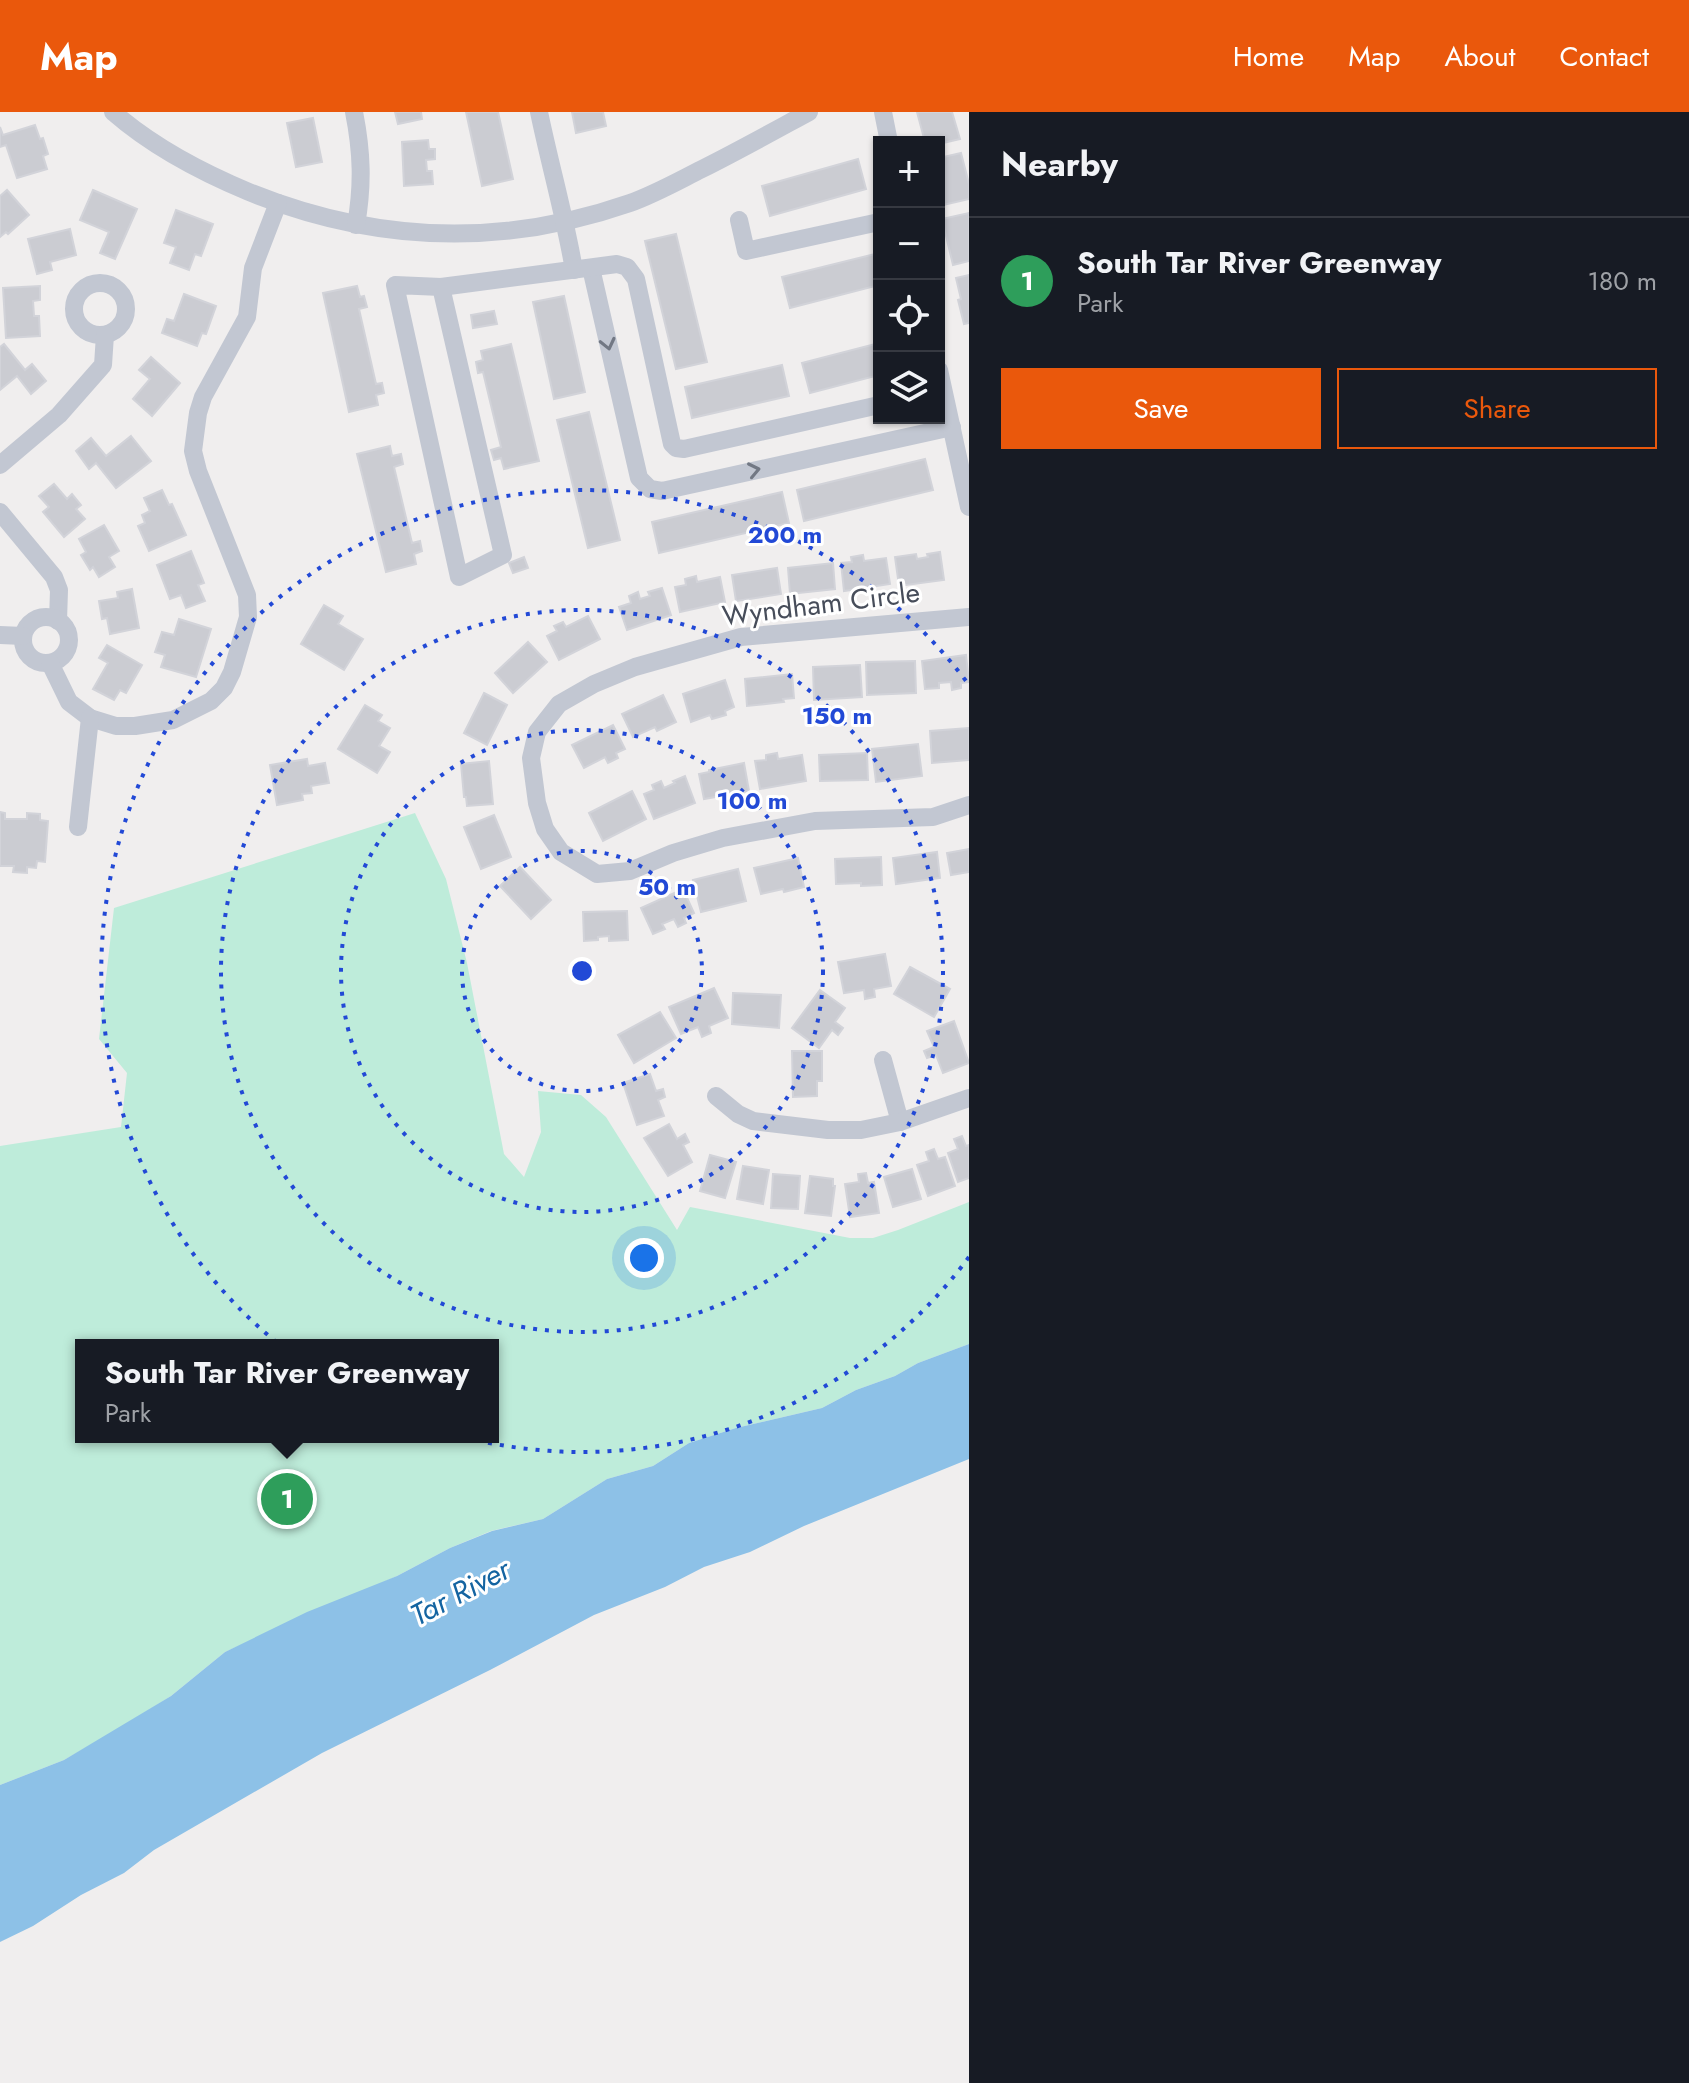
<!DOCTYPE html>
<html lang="en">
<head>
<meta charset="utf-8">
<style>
	body { margin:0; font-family:Jost,sans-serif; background:#242831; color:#f1f3f6 }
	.controls { position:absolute; right:24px; top:24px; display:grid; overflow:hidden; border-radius:0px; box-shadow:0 2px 6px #0004 }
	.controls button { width:72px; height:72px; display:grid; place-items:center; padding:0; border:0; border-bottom:2px solid #363941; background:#171b24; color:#f1f3f6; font:40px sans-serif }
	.you { position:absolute; left:644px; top:1146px; width:28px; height:28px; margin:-20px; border:6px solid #fff; border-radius:50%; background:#1a73e8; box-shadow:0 0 0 12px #1a73e833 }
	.badge { display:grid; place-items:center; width:52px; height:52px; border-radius:50%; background:#ea580c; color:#fff; font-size:26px; font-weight:700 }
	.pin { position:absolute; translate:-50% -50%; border:4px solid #fff; box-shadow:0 2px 8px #0006 }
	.popup { position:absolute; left:75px; top:1227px; width:424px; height:104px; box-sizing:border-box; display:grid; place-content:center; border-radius:0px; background:#171b24; filter:drop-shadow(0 2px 6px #0005); font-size:26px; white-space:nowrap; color:#9ea1a6 }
	.popup b { font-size:30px; color:#f1f3f6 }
	.popup::after { content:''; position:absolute; left:50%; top:100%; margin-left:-16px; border:16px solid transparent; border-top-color:#171b24 }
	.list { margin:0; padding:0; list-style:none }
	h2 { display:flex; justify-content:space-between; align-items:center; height:104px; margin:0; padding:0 32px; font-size:34px }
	h2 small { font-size:26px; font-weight:400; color:#9ea1a6 }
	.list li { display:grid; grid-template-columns:52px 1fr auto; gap:24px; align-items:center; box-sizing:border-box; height:128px; padding:0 32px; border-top:2px solid #363941 }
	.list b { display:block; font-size:30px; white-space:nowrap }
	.list p { margin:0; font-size:26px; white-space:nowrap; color:#9ea1a6 }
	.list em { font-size:26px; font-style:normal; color:#9ea1a6 }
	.actions { display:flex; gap:16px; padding:24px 32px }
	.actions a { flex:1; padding:18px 0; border:2px solid #ea580c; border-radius:0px; text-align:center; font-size:28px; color:#ea580c }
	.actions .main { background:#ea580c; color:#fff }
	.icon { flex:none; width:44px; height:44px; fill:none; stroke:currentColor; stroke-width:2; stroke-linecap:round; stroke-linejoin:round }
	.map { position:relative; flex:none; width:969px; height:1971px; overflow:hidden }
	header { display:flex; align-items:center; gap:48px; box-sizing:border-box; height:112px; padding:0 40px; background:#ea580c; color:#fff }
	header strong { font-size:38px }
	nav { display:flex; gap:44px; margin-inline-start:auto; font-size:28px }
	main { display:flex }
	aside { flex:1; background:#171b24 }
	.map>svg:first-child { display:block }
	.green { fill:#beecda; fill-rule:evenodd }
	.water { fill:#8dc1e7 }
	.building { fill:#cbccd2; stroke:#d2d3d9; stroke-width:2 }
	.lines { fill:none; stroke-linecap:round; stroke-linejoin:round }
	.minor { stroke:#c2c7d2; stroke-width:18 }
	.oneway { stroke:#727884 }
	.ring { fill:none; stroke:#2249d6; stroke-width:4; stroke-dasharray:4 8 }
	.labels { text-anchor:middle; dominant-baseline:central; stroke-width:6; stroke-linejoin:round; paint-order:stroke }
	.street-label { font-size:28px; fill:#474d5a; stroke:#fff }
	.water-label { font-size:30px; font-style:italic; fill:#1464a1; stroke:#fff }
	.centre { fill:#2249d6; stroke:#fff; stroke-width:4 }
	.ring-label { font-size:24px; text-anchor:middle; font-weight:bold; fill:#2249d6; stroke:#fff; stroke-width:6; stroke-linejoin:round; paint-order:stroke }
</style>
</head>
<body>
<header>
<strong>Map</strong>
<nav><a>Home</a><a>Map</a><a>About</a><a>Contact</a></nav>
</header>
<main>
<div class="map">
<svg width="969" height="1971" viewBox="0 0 969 1971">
	<rect width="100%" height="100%" fill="#f0eeee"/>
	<path class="green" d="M415,701l31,66 21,84 37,191 20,23 17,-45 -3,-41 43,4 25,22 71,113 13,-23 160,31h23l25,-8 71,-28v142l-51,19 -23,13 -39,14 -34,18 -86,20 -47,15 -36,23 -46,13 -64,40 -52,12 -41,17 -53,28 -172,76 -54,44 -56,35 -51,29 -64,25v-639l121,-19 6,-54 -28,-34 15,-131zM81,1233h412v92h-412z"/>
	<polygon class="water" points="969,1232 969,1347 804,1414 750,1440 704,1455 665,1475 594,1503 490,1558 322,1641 154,1738 124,1761 81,1783 33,1814 0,1830 0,1673 64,1648 171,1584 225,1540 307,1500 397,1464 450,1436 492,1419 543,1407 607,1367 653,1354 689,1331 736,1316 822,1296 856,1278 895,1264 918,1251"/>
	<g class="building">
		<polygon points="395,0 421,0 422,7 398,12"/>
		<polygon points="466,0 498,0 513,67 482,74"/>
		<polygon points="572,0 603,0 606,14 576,21"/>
		<polygon points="917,0 952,0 960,27 939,32 939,30 925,30"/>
		<polygon points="313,6 322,50 296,55 287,11"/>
		<polygon points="35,13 40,27 43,26 48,42 43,44 47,57 17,66 6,33 0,35 0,15 3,23"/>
		<polygon points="428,28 429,37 435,37 435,47 426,48 427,59 432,59 433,72 404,74 402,30"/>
		<polygon points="961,41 969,72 969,87 939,94 939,46"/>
		<polygon points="858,47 866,77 770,104 762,74"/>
		<polygon points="7,78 29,103 8,122 6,120 0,125 0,84"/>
		<polygon points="93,78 137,97 115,147 100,141 109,120 80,108"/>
		<polygon points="176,98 213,112 201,144 195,142 189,158 170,151 176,135 164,131"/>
		<polygon points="969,101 969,149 953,153 942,107"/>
		<polygon points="70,117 76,143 50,150 52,158 37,162 28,127"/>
		<polygon points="676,122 707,250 676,257 645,129"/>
		<polygon points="879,141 879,173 790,196 782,165"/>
		<polygon points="969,163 969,211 964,212 958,188 961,187 956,166"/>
		<polygon points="40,174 40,188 33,189 34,204 39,204 40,224 6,226 3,176"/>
		<polygon points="357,174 360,185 364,184 367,195 359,197 376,272 382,271 384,281 376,283 378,293 349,300 323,181"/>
		<polygon points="184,182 216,194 206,222 202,221 197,234 162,221 167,207 174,209"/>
		<polygon points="564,184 585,280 554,287 533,190"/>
		<polygon points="494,199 497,212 473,216 471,203"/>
		<polygon points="879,231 879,263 810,281 802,251"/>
		<polygon points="4,232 25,258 32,252 46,269 31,282 17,264 0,278 0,235"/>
		<polygon points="511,232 539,349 504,357 501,346 494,348 491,338 501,335 483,260 478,261 476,250 483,248 481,239"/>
		<polygon points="151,245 180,271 152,304 133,287 150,267 139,258"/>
		<polygon points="782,253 789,284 692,306 685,275"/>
		<polygon points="589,300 620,428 588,436 557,308"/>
		<polygon points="131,324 151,349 116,376 96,351 89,357 76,339 91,326 106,344"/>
		<polygon points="390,334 392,344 401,342 403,352 394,355 412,431 420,429 422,439 414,442 416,452 386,460 357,342"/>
		<polygon points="925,347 933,378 804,409 797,378"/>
		<polygon points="54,372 67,387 72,382 81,393 76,397 85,407 64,425 43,400 49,395 39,384"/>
		<polygon points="162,378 169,393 172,392 186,423 149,439 138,414 145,411 142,403 150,399 144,386"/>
		<polygon points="782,380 789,411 659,441 652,410"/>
		<polygon points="104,413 119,439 109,445 115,455 99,465 93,455 90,458 81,443 86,440 79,427"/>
		<polygon points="191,439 204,471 198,473 205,489 186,496 181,483 170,487 157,453"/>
		<polygon points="940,440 944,468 899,474 895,445 916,442 917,447 928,445 927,442"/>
		<polygon points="863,443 864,449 886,446 890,472 844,479 841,451 852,450 851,445"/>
		<polygon points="524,445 528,456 513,461 509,451"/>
		<polygon points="833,451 835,477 790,482 788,456"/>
		<polygon points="777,456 781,482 736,489 732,463"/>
		<polygon points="696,464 697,470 720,465 725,490 680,500 675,475 686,473 685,467"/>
		<polygon points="662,476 671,503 627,518 619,495 631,491 629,484 638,480 640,487 650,484 648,480"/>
		<polygon points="132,477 139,516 110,522 107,506 102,507 99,489 118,486 117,480"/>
		<polygon points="324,493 343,504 338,512 363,527 344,558 301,532"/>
		<polygon points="588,504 600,527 559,548 547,524 557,519 554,514 563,510 566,515"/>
		<polygon points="179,507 211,517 196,565 161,555 165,543 155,540 162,520 174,523"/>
		<polygon points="528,530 547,550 513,581 495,561"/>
		<polygon points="107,533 142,553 126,581 120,578 114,588 93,577 108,551 99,546"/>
		<polygon points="966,543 969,570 961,571 961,576 952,578 951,570 939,571 939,576 925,577 922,549"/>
		<polygon points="915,549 916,581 867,583 866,550"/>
		<polygon points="860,553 862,585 814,588 813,555"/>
		<polygon points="792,562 794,586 783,587 784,590 747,594 745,567"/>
		<polygon points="725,568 734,595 725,599 726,603 712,607 710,603 691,610 683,582"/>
		<polygon points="484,581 507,593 487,633 464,621"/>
		<polygon points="663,583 676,610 657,619 655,615 633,625 622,602"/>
		<polygon points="365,593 382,603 378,609 390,616 379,634 390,640 377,661 338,637"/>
		<polygon points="613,613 625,637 616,641 618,646 608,651 605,645 584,656 572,633"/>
		<polygon points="969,616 969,648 932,651 930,619"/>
		<polygon points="918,632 922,664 876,670 872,637"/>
		<polygon points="777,641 778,647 802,643 806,669 760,677 755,649 766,648 766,643"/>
		<polygon points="867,641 868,668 820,669 819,643"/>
		<polygon points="307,647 308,654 325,651 329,671 311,674 312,681 302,682 303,688 277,693 270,653"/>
		<polygon points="489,649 493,692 467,694 466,685 464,685 461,652"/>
		<polygon points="744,651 749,679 704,687 699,662 709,660 709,658"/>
		<polygon points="685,664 695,691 654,707 644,682 654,678 652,673 661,669 664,676 675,671 673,669"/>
		<polygon points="632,679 646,707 603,729 589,701"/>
		<polygon points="0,700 5,701 5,707 27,707 27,701 40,702 40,708 48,709 45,750 37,749 36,756 27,755 27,761 13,760 14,754 0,754"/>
		<polygon points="494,703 511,745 481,757 464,715"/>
		<polygon points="969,737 969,760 951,763 947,741"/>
		<polygon points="937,740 940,766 896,772 893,746"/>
		<polygon points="881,745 882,773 861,774 861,771 836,772 835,747"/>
		<polygon points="798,746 804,775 784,780 783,777 761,782 754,756"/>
		<polygon points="520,755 551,788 531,807 500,774"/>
		<polygon points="738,757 746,789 701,800 693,768"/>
		<polygon points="683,777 694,801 684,806 686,811 678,815 674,807 662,812 665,817 653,822 641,796"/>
		<polygon points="627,799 628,828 609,829 609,824 598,825 598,828 584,829 583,800"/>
		<polygon points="885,842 891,874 874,877 875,885 865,887 864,878 844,881 838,850"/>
		<polygon points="910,855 950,877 934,905 894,882"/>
		<polygon points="714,876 728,906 709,914 711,921 702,925 698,915 681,922 669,895"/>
		<polygon points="820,878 845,896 835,910 843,916 838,923 832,918 819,936 792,916"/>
		<polygon points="733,881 781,883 779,916 732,912"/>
		<polygon points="660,900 676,926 634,951 618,923"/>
		<polygon points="954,909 969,951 943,961 936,943 927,946 924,939 934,935 927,919"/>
		<polygon points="792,939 822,939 822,969 817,969 817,984 793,985"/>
		<polygon points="650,962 656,979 663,977 665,985 658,988 664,1004 637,1013 623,971"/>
		<polygon points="669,1012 677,1027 685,1022 689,1030 683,1033 692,1050 668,1064 644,1026"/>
		<polygon points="962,1024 966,1034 969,1033 969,1066 958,1070 948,1041 958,1037 954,1027"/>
		<polygon points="934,1037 938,1047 945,1045 955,1074 928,1084 917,1053 929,1049 926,1040"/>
		<polygon points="710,1043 736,1050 725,1086 700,1079"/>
		<polygon points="743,1054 769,1058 763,1092 737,1087"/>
		<polygon points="912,1057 921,1087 893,1095 884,1065"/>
		<polygon points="866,1061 868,1071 874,1070 879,1101 850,1105 845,1072 859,1070 858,1062"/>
		<polygon points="773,1062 800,1064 798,1097 771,1096"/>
		<polygon points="810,1064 833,1067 833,1074 835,1074 831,1104 805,1101"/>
	</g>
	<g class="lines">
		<g class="minor">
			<path d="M113,0c40,35 88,60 136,80 126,51 252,56 381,11 25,-9 48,-22 72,-34 36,-18 72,-38 107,-57"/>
			<path d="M354,0c8,40 9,73 2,113"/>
			<path d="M539,0c11,53 26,105 35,158"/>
			<polyline points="883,0 889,30"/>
			<polyline points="739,108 746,139 879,110"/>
			<polyline points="591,156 639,366 650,377 662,379 952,315"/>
			<circle cx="100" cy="197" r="26"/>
			<polyline points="441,175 503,443 459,465 395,173 441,175 617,152 627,155 636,167 672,332 676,336 684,337 879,293"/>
			<polyline points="939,258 969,395"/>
			<polyline points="0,353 59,303 103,253 105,223"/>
			<polyline points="0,400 54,465 59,478 58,509"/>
			<polyline points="969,505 741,525 635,555 594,572 559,592 537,620 531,646 537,691 545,717 561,740 597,762 630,759 673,741 723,726 815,709 933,705 969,693"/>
			<circle cx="46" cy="528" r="23"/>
			<polyline points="0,523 23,524"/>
			<polyline points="50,551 69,590 90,606 116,614 135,614 173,608 211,589 224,576 232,560 248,505 247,483 198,359 193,339 198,301 203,285 247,205 253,156 278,91"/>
			<polyline points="78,715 90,606"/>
			<polyline points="883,948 900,1010"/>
			<polyline points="716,984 738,1002 753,1009 828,1018 861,1018 900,1010 969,986"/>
		</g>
	</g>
	<defs><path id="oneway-chevron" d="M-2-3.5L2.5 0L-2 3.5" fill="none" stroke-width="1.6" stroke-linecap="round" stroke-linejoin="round" transform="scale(2)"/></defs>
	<g class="oneway">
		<use href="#oneway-chevron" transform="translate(608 232) rotate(77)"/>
		<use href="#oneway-chevron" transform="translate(754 358) rotate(-12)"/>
	</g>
	<g class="ring">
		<circle cx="582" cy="859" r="120"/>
		<circle cx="582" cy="859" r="241"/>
		<circle cx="582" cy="859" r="361"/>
		<path d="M969 1145A481 481 0 1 1 969 573"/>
	</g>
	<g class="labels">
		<g class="street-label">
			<text transform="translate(821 492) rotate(-7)">Wyndham Circle</text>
		</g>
		<g class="water-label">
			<text transform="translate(460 1480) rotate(-28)">Tar River</text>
		</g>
	</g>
	<circle cx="582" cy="859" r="12" class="centre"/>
	<g class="ring-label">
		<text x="785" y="431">200 m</text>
		<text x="837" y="612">150 m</text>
		<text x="752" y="697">100 m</text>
		<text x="667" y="783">50 m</text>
	</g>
</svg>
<div class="controls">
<button>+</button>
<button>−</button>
<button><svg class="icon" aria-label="locate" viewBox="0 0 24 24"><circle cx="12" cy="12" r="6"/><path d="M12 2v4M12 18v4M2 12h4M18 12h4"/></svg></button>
<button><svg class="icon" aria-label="layers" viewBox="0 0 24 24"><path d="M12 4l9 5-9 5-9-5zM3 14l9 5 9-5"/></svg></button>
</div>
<div class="you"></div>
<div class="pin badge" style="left:287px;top:1387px;background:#2e9e5b">1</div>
<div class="popup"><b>South Tar River Greenway</b>Park</div>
</div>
<aside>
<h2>Nearby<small></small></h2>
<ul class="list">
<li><span class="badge" style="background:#2e9e5b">1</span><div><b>South Tar River Greenway</b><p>Park</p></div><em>180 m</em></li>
</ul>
<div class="actions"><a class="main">Save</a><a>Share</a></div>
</aside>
</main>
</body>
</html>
